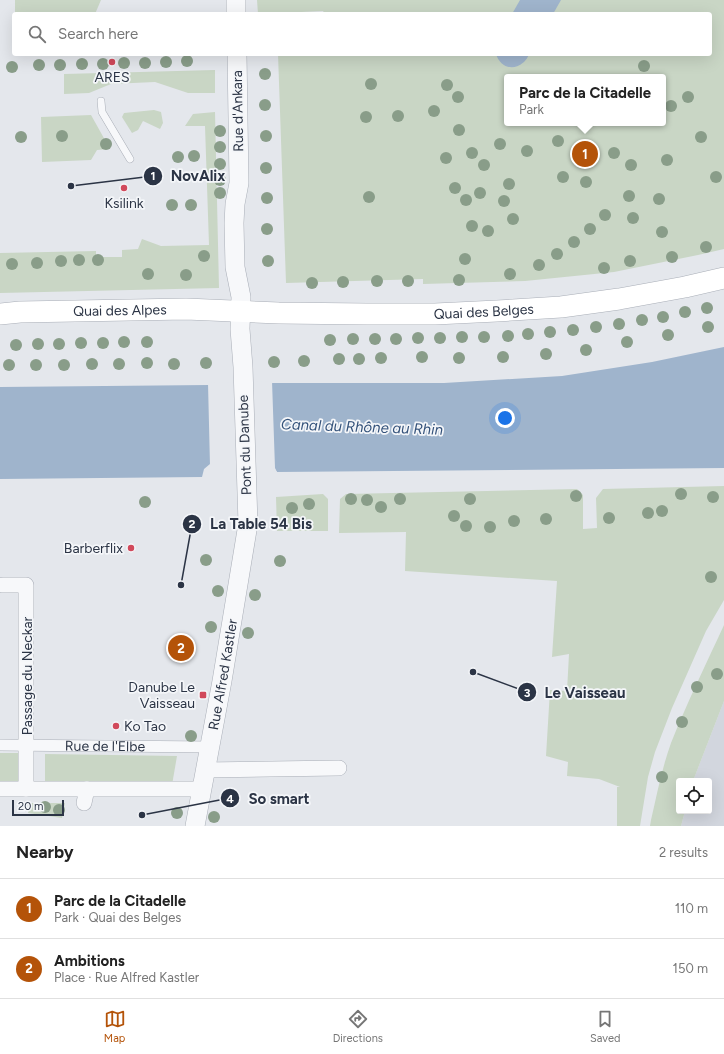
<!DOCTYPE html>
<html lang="en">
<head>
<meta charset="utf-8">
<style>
	body { margin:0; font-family:Figtree,sans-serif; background:#f2f2f2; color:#222 }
	.controls { position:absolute; right:12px; bottom:12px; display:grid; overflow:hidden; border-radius:4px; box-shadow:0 4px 16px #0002 }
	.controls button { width:36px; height:36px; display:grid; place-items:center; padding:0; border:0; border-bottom:1px solid #e0e0e0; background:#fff; color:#222; font:20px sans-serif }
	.scale { position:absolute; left:12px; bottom:10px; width:52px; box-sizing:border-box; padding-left:4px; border:2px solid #2b3445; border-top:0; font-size:11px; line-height:14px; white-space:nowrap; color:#2b3445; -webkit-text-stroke:3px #f4f6f9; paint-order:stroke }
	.you { position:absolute; left:505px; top:418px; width:14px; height:14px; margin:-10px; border:3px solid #fff; border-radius:50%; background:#1a73e8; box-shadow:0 0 0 6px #1a73e833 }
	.badge { display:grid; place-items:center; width:26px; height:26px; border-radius:50%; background:#b45309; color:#fff; font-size:13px; font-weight:700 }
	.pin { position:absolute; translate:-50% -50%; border:2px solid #fff; box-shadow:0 1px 4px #0006 }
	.popup { position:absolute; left:504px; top:74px; width:162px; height:52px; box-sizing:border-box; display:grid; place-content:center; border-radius:4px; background:#fff; filter:drop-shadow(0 1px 3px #0005); font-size:13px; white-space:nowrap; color:#767676 }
	.popup b { font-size:15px; color:#222 }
	.popup::after { content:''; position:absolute; left:50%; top:100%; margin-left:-8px; border:8px solid transparent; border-top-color:#fff }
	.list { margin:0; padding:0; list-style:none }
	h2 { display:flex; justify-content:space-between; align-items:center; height:52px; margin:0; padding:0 16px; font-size:17px }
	h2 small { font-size:13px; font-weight:400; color:#767676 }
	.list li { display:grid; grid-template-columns:26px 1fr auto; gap:12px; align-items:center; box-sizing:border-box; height:60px; padding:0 16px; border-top:1px solid #e0e0e0 }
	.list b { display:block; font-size:15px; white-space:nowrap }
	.list p { margin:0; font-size:13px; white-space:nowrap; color:#767676 }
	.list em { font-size:13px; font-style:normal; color:#767676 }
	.icon { flex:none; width:22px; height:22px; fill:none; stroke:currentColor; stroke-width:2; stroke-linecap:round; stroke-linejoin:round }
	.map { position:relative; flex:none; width:724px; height:826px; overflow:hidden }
	.search { position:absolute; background:#fff; box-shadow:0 4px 16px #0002; left:12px; right:12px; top:12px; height:44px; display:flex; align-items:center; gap:10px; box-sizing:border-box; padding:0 14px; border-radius:4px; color:#767676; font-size:15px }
	.sheet { height:172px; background:#fff }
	nav { display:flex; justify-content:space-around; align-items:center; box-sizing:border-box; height:56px; border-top:1px solid #e0e0e0; background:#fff; font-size:11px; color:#767676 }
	nav a { display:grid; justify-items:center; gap:2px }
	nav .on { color:#b45309 }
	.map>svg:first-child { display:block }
	.built { fill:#d2d6de }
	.green { fill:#c9d6c5; fill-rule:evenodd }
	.water { fill:#9fb4cc }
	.pier { fill:#e4e7ec }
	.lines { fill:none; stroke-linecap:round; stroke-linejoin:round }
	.service-casing { stroke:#a9aeb7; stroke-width:8 }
	.pedestrian-casing { stroke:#a9aeb7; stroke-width:12 }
	.minor-casing { stroke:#a9aeb7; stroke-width:16 }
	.tertiary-casing { stroke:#a9aeb7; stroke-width:20 }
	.secondary-casing { stroke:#a9aeb7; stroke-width:22 }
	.service { stroke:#f7f8fa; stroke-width:7 }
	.pedestrian { stroke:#f7f8fa; stroke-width:11 }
	.minor { stroke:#f7f8fa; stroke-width:15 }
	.tertiary { stroke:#f7f8fa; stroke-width:19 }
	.secondary { stroke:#fff; stroke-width:21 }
	.tree { fill:#899d89 }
	.poi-dot { fill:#d1495b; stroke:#f4f6f9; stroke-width:1.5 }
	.labels { text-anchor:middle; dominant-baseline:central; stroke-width:3.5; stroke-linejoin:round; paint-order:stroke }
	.poi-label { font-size:14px; fill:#2b3445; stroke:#f4f6f9 }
	.street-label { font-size:14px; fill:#2b3445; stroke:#f4f6f9 }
	.water-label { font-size:15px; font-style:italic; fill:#34527a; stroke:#f4f6f9 }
	.leader { fill:none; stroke:#2b3445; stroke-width:1.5 }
	.callout-dot { fill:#2b3445; stroke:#f4f6f9; stroke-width:1.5 }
	.mark-label { font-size:12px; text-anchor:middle; font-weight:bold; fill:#fff }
	.callout-label { font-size:15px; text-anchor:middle; font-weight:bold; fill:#2b3445; stroke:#f4f6f9; stroke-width:3.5; stroke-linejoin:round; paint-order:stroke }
</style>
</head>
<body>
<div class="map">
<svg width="724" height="826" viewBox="0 0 724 826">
	<rect width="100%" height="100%" fill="#e4e7ec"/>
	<polygon class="built" points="724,701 724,826 681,826 685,811 709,811 709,781 693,781"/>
	<g class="green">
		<polygon points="15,0 101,0 95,14 15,14"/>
		<path d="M257,0h467v249l-26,6 -84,17 -89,9 -102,3v-5l-137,4 -8,-229h432v-40h-385l-2,-3 -65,3zM507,77h156v46h-156z"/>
		<polygon points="215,70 215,93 188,93 155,82 111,84 89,93 64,94 64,74"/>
		<polygon points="154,110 161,112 163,123 160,129 143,121 138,130 132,133 122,117 124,113"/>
		<polygon points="215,112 219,288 0,293 0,253 96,251 96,257 122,257 122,250 138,249 142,239 161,246 209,245 205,126 185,126 193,114"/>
		<polygon points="91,115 110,149 97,150 91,160 42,162 41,117"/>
		<polygon points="724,486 724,600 706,631 672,708 655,752 648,777 640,826 617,826 617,787 620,787 599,779 567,776 568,762 546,756 550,690 567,691 569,654 552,657 557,581 405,571 406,532 339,533 340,499 346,494 577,489 583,495 583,529 597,528 596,498 603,489"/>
		<polygon points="323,494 328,499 328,531 277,531 276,497"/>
		<path d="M724,625v76l-31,80h-14v30h6l-4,15h-31l1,-6c6,-26 11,-52 20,-77 16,-40 35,-79 53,-118z"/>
		<polygon points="0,753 22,753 20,784 0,784"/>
		<polygon points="45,754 177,756 172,785 45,784"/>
		<polygon points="30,803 65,803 62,818 28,813"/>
	</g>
	<g class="water">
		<polygon points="520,0 561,0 553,14 512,14"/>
		<path d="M496,54h33c-1,3 -3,6 -5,8 -11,10 -24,5 -28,-8z"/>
		<polygon points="724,347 724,468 277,472 272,465 210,464 204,469 202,477 0,479 0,387 209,385 274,383 444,383 562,376 652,362"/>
	</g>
	<polygon class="pier" points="272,381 275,468 278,474 276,473 272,467 210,467 208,468 210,466 208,383"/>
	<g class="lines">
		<g class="service-casing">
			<polyline id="service" points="101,101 102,112 130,159"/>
		</g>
		<g class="pedestrian-casing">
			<g id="pedestrian">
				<path id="s1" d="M0,745l210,2"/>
			</g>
		</g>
		<g class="minor-casing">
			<g id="minor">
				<polyline points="3,585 26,585 26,789"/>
				<polyline points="205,770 339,768"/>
				<polyline points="0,789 202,789"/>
				<polyline points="84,803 87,789"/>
			</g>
		</g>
		<g class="tertiary-casing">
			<g id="tertiary">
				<polyline points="236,0 236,14"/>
				<path id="s2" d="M195,826l27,-145 26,-157 -5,-157 -3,-38 1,-32 -6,-30 -1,-44 1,-19 4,-21 -2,-129"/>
			</g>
		</g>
		<g class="secondary-casing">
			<g id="secondary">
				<path id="s3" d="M0,314l20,-2 166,-3 93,4 88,1h68l62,-3 64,-4 58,-8 66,-12 39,-9"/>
			</g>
		</g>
		<use href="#service" class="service"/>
		<use href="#pedestrian" class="pedestrian"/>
		<use href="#minor" class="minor"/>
		<use href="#tertiary" class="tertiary"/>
		<use href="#secondary" class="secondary"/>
	</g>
	<g class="tree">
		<circle cx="187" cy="61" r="6"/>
		<circle cx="166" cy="62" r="6"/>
		<circle cx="124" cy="63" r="6"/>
		<circle cx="145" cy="63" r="6"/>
		<circle cx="82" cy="64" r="6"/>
		<circle cx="103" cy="64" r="6"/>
		<circle cx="39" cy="65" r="6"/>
		<circle cx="60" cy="65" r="6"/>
		<circle cx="644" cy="66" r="6"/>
		<circle cx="12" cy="67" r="6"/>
		<circle cx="265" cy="74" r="6"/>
		<circle cx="371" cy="84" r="6"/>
		<circle cx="447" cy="85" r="6"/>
		<circle cx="458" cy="97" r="6"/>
		<circle cx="688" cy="97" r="6"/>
		<circle cx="265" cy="105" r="6"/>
		<circle cx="671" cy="106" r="6"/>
		<circle cx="434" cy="111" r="6"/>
		<circle cx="398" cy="116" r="6"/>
		<circle cx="366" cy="117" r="6"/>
		<circle cx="459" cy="130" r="6"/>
		<circle cx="220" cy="131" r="6"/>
		<circle cx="62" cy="136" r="6"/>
		<circle cx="266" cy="136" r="6"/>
		<circle cx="21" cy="137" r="6"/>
		<circle cx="701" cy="137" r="6"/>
		<circle cx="558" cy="141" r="6"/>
		<circle cx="106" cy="144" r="6"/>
		<circle cx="500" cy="144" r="6"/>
		<circle cx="220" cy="147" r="6"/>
		<circle cx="527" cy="151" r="6"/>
		<circle cx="472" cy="153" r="6"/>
		<circle cx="614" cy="153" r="6"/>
		<circle cx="194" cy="156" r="6"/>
		<circle cx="178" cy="157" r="6"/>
		<circle cx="446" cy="158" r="6"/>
		<circle cx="667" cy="160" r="6"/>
		<circle cx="220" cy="164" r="6"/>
		<circle cx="484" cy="165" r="6"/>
		<circle cx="631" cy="165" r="6"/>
		<circle cx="266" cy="168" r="6"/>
		<circle cx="563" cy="177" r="6"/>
		<circle cx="716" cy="177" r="6"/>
		<circle cx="220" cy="180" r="6"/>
		<circle cx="586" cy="182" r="6"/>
		<circle cx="509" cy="184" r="6"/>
		<circle cx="455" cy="188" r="6"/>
		<circle cx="220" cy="193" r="6"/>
		<circle cx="480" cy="193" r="6"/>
		<circle cx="629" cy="196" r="6"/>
		<circle cx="369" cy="197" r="6"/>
		<circle cx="267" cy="198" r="6"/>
		<circle cx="659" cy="199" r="6"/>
		<circle cx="466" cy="200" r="6"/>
		<circle cx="504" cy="201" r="6"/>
		<circle cx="172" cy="205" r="6"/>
		<circle cx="191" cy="205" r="6"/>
		<circle cx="605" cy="215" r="6"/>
		<circle cx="633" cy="218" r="6"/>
		<circle cx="513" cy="219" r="6"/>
		<circle cx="472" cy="226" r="6"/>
		<circle cx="267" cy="229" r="6"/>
		<circle cx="590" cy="229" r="6"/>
		<circle cx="488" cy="231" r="6"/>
		<circle cx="662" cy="232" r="6"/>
		<circle cx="574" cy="242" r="6"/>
		<circle cx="706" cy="247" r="6"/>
		<circle cx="557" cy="254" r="6"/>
		<circle cx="204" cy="256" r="6"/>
		<circle cx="672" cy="257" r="6"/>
		<circle cx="465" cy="259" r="6"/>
		<circle cx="79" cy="260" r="6"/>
		<circle cx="98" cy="260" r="6"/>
		<circle cx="61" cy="261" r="6"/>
		<circle cx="268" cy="261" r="6"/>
		<circle cx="630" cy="261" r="6"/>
		<circle cx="37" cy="263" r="6"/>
		<circle cx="12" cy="264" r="6"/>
		<circle cx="539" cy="265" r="6"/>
		<circle cx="604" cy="268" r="6"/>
		<circle cx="148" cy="274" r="6"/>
		<circle cx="510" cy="274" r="6"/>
		<circle cx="186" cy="275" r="6"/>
		<circle cx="459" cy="280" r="6"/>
		<circle cx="377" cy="281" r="6"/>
		<circle cx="408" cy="281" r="6"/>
		<circle cx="343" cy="282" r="6"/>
		<circle cx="312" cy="283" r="6"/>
		<circle cx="707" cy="308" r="6"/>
		<circle cx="685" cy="312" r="6"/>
		<circle cx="663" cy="317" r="6"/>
		<circle cx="642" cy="320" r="6"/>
		<circle cx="619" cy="324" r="6"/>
		<circle cx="596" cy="327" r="6"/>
		<circle cx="708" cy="327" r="6"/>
		<circle cx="573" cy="330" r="6"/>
		<circle cx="550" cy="332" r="6"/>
		<circle cx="528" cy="334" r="6"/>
		<circle cx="668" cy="335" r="6"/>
		<circle cx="508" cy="336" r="6"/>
		<circle cx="462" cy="337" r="6"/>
		<circle cx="484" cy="337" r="6"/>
		<circle cx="418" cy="338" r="6"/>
		<circle cx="440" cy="338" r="6"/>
		<circle cx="353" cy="339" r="6"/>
		<circle cx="375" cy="339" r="6"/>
		<circle cx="396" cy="339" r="6"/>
		<circle cx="330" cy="340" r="6"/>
		<circle cx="124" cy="342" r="6"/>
		<circle cx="147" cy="342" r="6"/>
		<circle cx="627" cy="342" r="6"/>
		<circle cx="81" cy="343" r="6"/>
		<circle cx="103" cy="343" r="6"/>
		<circle cx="38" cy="344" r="6"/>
		<circle cx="59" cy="344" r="6"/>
		<circle cx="16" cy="345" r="6"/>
		<circle cx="586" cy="350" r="6"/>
		<circle cx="546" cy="354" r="6"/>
		<circle cx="422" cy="357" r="6"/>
		<circle cx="503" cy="357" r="6"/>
		<circle cx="381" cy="358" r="6"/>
		<circle cx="459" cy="358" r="6"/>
		<circle cx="339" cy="359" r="6"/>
		<circle cx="359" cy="359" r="6"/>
		<circle cx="304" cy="361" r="6"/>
		<circle cx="274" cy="362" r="6"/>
		<circle cx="147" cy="363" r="6"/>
		<circle cx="206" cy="363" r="6"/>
		<circle cx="92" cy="364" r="6"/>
		<circle cx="119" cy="364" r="6"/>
		<circle cx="174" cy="364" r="6"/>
		<circle cx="9" cy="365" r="6"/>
		<circle cx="36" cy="365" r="6"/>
		<circle cx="64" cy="365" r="6"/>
		<circle cx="681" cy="494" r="6"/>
		<circle cx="576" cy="496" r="6"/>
		<circle cx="713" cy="497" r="6"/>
		<circle cx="351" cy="499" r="6"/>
		<circle cx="400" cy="499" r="6"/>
		<circle cx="470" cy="499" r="6"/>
		<circle cx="367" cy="500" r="6"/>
		<circle cx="145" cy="502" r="6"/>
		<circle cx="309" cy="504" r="6"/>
		<circle cx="381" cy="507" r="6"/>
		<circle cx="292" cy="508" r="6"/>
		<circle cx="662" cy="511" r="6"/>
		<circle cx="648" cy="513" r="6"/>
		<circle cx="454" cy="516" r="6"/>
		<circle cx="609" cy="518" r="6"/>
		<circle cx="546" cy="519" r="6"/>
		<circle cx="514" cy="521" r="6"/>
		<circle cx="466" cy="526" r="6"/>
		<circle cx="490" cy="527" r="6"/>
		<circle cx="206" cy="560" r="6"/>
		<circle cx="280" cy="561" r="6"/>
		<circle cx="711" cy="577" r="6"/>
		<circle cx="218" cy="591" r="6"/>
		<circle cx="255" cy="595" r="6"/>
		<circle cx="211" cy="627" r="6"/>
		<circle cx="248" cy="633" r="6"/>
		<circle cx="717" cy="674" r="6"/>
		<circle cx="697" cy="687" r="6"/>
		<circle cx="682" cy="722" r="6"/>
		<circle cx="191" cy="736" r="6"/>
		<circle cx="662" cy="777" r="6"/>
		<circle cx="45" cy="807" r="6"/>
		<circle cx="59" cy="810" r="6"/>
		<circle cx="177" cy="813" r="6"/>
		<circle cx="214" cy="817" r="6"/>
	</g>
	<g class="poi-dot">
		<circle cx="112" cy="62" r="4"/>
		<circle cx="124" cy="188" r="4"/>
		<circle cx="131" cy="548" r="4"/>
		<rect x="199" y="691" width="8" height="8" rx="2"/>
		<circle cx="116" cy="726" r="4"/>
	</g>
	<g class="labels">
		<g class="poi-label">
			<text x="112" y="77">ARES</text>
			<text x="124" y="203">Ksilink</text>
			<text x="123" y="548" text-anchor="end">Barberflix</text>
			<text x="195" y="687" text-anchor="end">Danube Le<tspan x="195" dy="16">Vaisseau</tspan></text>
			<text x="124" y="726" text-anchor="start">Ko Tao</text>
		</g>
		<g class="street-label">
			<text transform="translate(238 111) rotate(-91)">Rue d'Ankara</text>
			<text stroke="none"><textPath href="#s3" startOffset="120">Quai des Alpes</textPath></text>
			<text stroke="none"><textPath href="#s3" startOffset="484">Quai des Belges</textPath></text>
			<text transform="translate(245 445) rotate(-92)">Pont du Danube</text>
			<text stroke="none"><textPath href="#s2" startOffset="154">Rue Alfred Kastler</textPath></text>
			<text transform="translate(27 676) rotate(-90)">Passage du Neckar</text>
			<text stroke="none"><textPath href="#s1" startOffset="105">Rue de l'Elbe</textPath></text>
		</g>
		<g class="water-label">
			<text transform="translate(362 427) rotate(2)">Canal du Rhône au Rhin</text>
		</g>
	</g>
	<path class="leader" d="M71 186L153 176M181 585L192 524M473 672L527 692M142 815L230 798"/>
	<g class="callout-dot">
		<circle cx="71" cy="186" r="4"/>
		<circle cx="181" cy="585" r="4"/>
		<circle cx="473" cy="672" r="4"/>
		<circle cx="142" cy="815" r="4"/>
		<circle cx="153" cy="176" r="10"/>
		<circle cx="192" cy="524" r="10"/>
		<circle cx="527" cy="692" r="10"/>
		<circle cx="230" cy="798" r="10"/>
	</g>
	<g class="mark-label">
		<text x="153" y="180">1</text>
		<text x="192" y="528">2</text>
		<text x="527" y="697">3</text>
		<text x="230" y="803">4</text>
	</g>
	<g class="callout-label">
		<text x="198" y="181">NovAlix</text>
		<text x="261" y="529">La Table 54 Bis</text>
		<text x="585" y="698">Le Vaisseau</text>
		<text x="279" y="804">So smart</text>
	</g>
</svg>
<div class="controls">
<button><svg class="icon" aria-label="locate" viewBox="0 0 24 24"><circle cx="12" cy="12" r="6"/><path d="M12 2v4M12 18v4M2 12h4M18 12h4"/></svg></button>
</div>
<div class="scale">20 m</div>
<div class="you"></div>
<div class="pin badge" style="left:585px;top:154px">1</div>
<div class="popup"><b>Parc de la Citadelle</b>Park</div>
<div class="pin badge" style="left:181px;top:648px">2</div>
<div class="search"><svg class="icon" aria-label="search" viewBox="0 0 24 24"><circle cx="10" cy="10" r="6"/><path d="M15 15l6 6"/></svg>Search here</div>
</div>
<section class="sheet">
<h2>Nearby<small>2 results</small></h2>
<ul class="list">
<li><span class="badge">1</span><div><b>Parc de la Citadelle</b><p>Park · Quai des Belges</p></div><em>110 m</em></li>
<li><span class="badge">2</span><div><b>Ambitions</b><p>Place · Rue Alfred Kastler</p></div><em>150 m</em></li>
</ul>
</section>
<nav>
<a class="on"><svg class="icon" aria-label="map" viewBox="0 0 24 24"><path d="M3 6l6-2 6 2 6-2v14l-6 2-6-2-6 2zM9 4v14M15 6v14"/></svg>Map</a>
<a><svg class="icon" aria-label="directions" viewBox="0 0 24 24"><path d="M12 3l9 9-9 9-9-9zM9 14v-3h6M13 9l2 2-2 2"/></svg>Directions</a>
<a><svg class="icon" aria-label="saved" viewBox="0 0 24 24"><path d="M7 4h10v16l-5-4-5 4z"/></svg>Saved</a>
</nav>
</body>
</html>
